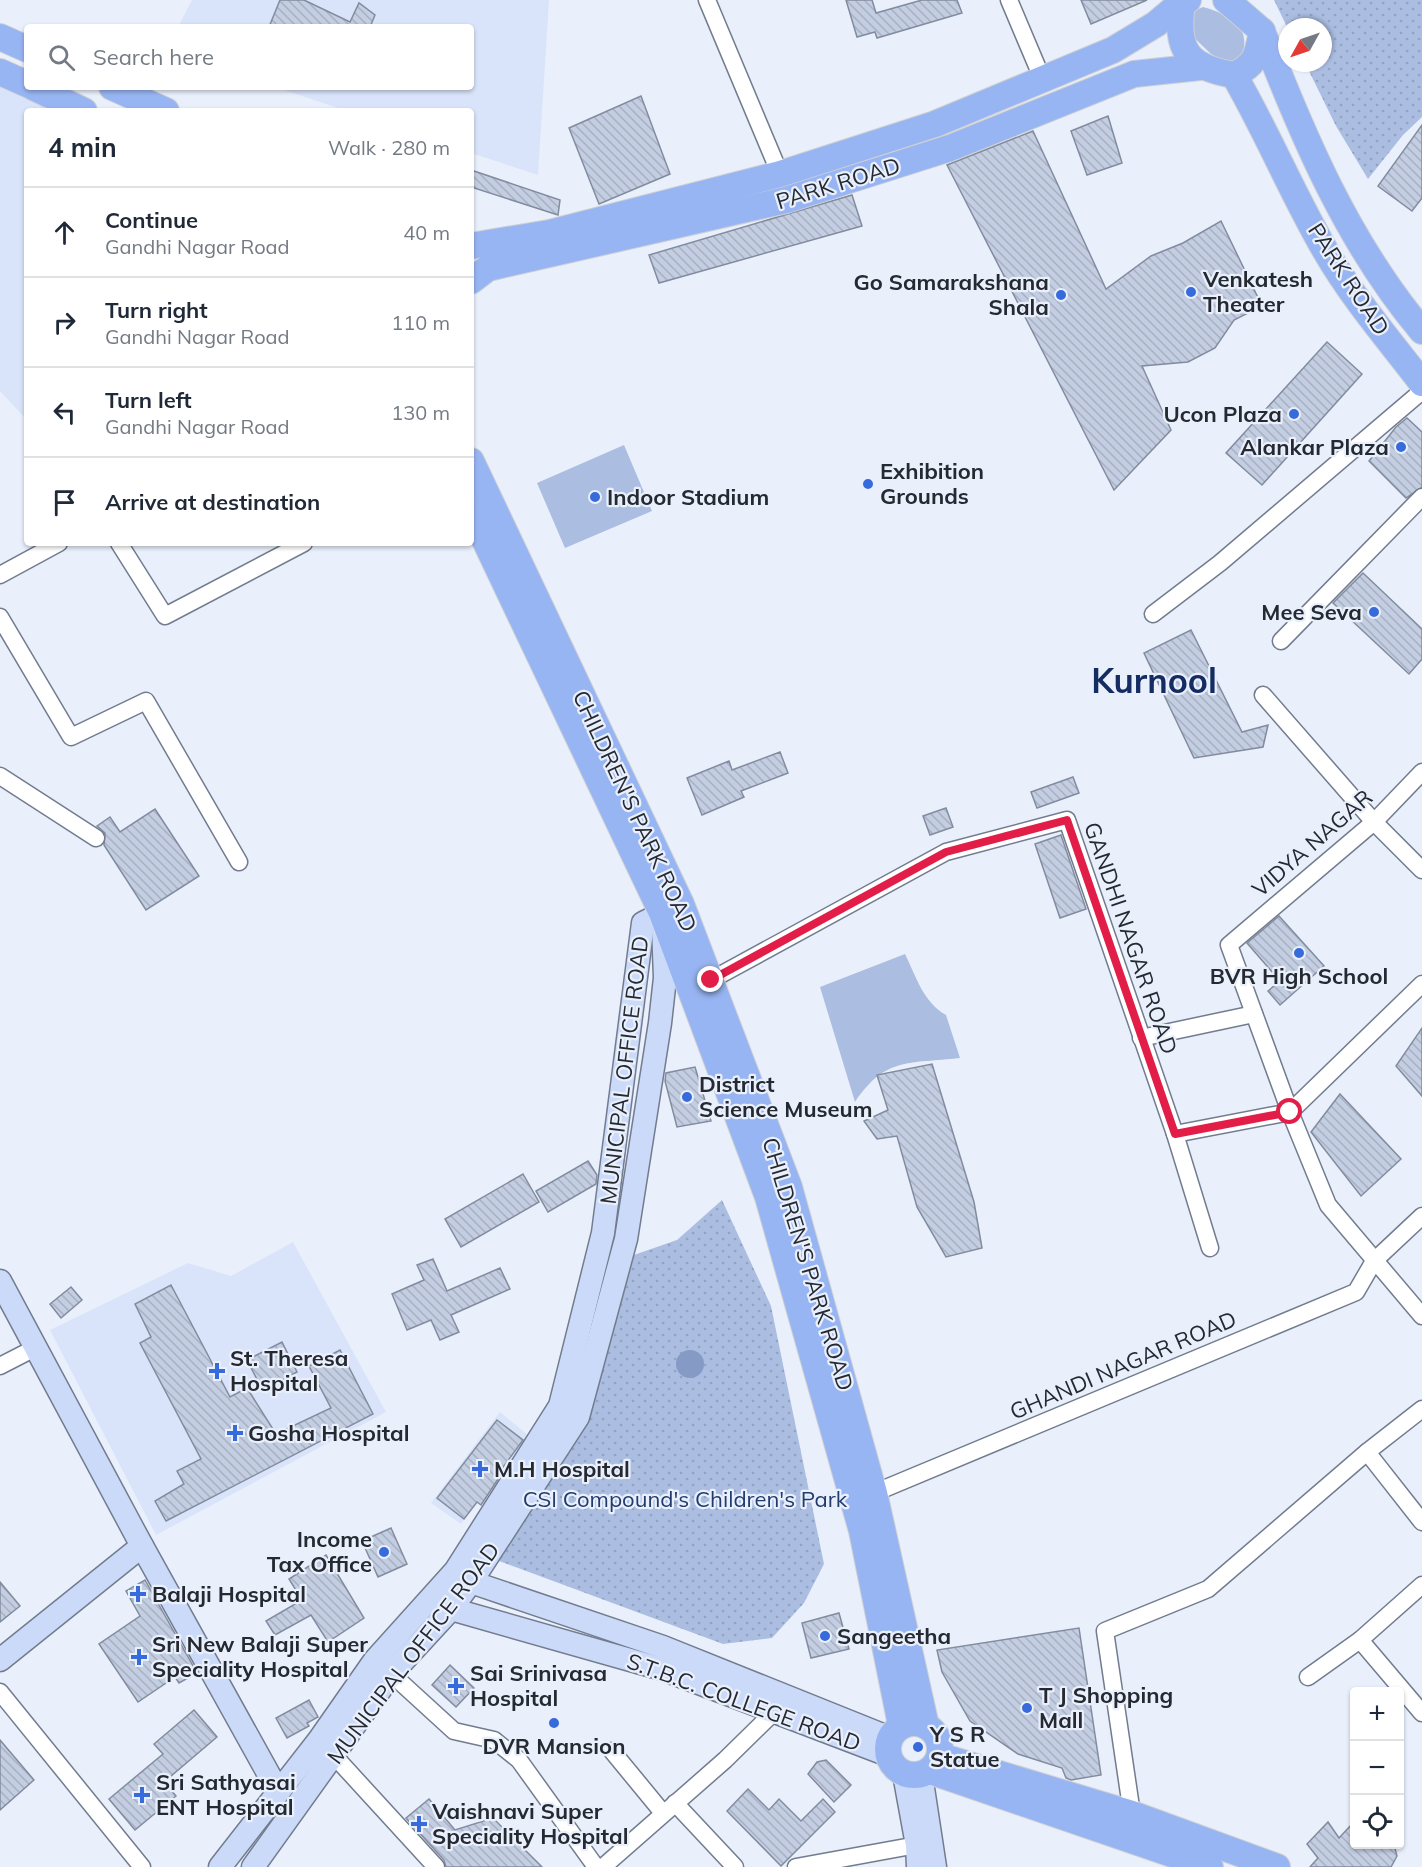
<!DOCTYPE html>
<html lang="en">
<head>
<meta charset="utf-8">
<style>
	body { margin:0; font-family:Mulish,sans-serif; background:#f6f6f7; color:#1f2937 }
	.controls { position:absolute; right:18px; bottom:18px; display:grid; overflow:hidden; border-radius:6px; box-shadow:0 2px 4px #0004 }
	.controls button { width:54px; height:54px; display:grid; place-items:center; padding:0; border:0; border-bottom:2px solid #e0e1e3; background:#fff; color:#1f2937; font:30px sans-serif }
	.compass { position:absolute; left:1278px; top:18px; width:54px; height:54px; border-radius:50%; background:#fff; box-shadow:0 2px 4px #0004; rotate:230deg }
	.stop { position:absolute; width:18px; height:18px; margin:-14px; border:4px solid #e11d48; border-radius:50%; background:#fff }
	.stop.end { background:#e11d48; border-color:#fff; box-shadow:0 2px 6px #0008 }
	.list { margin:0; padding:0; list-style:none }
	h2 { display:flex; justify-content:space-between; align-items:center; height:78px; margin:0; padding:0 24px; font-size:26px }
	h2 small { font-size:20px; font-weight:400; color:#747a83 }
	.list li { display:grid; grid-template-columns:39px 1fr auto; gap:18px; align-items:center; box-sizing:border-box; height:90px; padding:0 24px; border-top:2px solid #e0e1e3 }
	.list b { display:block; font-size:22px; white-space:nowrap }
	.list p { margin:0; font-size:20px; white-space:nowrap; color:#747a83 }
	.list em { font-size:20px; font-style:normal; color:#747a83 }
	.icon { flex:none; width:33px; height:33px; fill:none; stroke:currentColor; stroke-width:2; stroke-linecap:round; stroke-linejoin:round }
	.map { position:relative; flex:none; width:1422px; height:1867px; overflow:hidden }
	.search { position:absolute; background:#fff; box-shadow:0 2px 4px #0004; left:24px; top:24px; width:450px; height:66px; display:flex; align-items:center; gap:15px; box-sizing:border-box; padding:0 21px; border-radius:6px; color:#747a83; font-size:22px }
	.panel { position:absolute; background:#fff; box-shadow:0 2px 4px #0004; left:24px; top:108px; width:450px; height:438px; border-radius:6px }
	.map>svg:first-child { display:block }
	.built { fill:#d9e4fa }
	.grass { fill:#abbee1 }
	.park { fill:url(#park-dots) }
	.water { fill:#859ac4 }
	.building { fill:url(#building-back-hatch); stroke:#828c9f; stroke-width:1.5 }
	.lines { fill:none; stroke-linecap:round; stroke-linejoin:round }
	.street-casing { stroke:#727c8e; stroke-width:19 }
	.secondary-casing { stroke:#727c8e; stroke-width:25 }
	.primary-casing { stroke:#cfd0d2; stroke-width:28 }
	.street { stroke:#fff; stroke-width:16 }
	.secondary { stroke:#cbdaf9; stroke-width:22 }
	.primary { stroke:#98b5f3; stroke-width:26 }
	.route { stroke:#e11d48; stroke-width:8 }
	.poi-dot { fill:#376ada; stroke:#e9f0fc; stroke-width:2 }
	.labels { text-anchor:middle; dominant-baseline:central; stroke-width:4.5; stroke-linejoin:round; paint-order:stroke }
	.street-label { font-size:22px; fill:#252931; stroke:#e9f0fc }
	.poi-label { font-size:22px; font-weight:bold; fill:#252931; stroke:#e9f0fc; text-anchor:start }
	.park-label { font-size:22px; fill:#223b6f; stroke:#e9f0fc }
	.town-label { font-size:34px; font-weight:bold; fill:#142c62; stroke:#e9f0fc }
</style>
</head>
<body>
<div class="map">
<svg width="1422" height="1867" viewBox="0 0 1422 1867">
	<defs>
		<pattern id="park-dots" width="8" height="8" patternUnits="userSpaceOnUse" patternTransform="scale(1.5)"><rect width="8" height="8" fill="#abbee1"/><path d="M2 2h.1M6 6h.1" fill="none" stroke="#93a3c2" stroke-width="1.8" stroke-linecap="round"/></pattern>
		<pattern id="building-back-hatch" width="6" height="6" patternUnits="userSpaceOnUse" patternTransform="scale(1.5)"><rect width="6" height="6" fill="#c4cee2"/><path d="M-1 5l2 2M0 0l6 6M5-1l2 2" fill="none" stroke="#a8b1c2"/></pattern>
	</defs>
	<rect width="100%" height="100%" fill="#e9f0fc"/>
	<g class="built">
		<polygon points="192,0 549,0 538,175 471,153 471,111 347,111 275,87 471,87 471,27 178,27"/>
		<polygon points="0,83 52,111 27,111 27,420 0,391"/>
		<polygon points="293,1242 386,1412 156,1535 50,1330 188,1263 231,1276"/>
		<polygon points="500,1412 529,1436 461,1524 431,1503"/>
	</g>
	<g class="grass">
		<path d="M1203,7c29,8 51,21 37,54l-11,3 -18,-10 -23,-22 5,-21z"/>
		<polygon points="624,445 652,511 565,548 537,483"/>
		<path d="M905,954c11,22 18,48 41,61l14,43c-50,6 -74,-2 -105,44l-35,-115z"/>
	</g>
	<g class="park">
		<polygon points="1274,0 1422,0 1422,117 1403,135 1368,179 1336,126 1305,63 1323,63 1323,27 1287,27"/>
		<polygon points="722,1200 771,1306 824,1564 804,1603 772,1638 723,1644 499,1561 582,1433 628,1257 677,1240"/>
	</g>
	<circle class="water" cx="690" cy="1364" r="14"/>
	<g class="building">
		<polygon points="280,0 304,0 350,22 359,3 375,15 370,27 269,27"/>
		<polygon points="846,0 872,0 876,13 922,0 957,0 962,13 877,38 875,32 857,37"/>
		<polygon points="1081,0 1147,0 1091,24"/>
		<polygon points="641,96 670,174 599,204 569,128"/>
		<polygon points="1108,116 1122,163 1087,175 1071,131"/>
		<polygon points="1422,125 1422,198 1412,211 1378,186"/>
		<polygon points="1033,131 1106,289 1151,256 1183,243 1221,221 1262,306 1234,320 1215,348 1188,362 1142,366 1171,430 1114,490 947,165"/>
		<polygon points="471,170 560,200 558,215 471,187"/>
		<polygon points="852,195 862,226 659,283 649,255"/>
		<polygon points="1327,342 1362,374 1262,485 1226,453"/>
		<polygon points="1407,418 1422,432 1422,487 1406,498 1369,461 1396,427"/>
		<polygon points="1363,573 1422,629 1422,659 1409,674 1333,603"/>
		<polygon points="1191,630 1242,732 1268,725 1263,747 1194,758 1144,653"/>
		<polygon points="780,752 788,773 741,791 744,797 702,815 687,778 729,761 732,770"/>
		<polygon points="1073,777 1079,793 1037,808 1031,792"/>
		<polygon points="946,808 953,827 930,835 923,816"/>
		<polygon points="155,809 199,876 146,910 104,845 105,833 97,826 110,817 120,832"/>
		<polygon points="1061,835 1086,909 1060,918 1035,844"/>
		<polygon points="1279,916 1324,966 1280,1005 1268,991 1280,981 1247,943"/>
		<polygon points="1422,1028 1422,1096 1396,1066"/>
		<polygon points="932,1064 974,1202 982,1248 946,1257 917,1207 897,1136 877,1139 864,1121 888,1110 877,1075"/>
		<polygon points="695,1067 711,1121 677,1127 665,1081 666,1073"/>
		<polygon points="1340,1094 1401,1159 1361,1196 1311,1132"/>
		<polygon points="588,1161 597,1175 596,1184 548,1212 536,1191"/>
		<polygon points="523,1174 539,1202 461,1247 445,1219"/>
		<polygon points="433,1259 447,1291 500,1268 510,1289 451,1315 459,1332 440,1340 431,1320 407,1330 392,1294 424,1280 417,1265"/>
		<polygon points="171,1285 230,1397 247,1388 276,1434 331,1408 309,1366 340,1350 373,1414 166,1521 155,1501 184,1484 177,1471 201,1459 140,1343 151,1337 135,1304"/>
		<polygon points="71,1287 82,1300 61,1318 50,1304"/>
		<polygon points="282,1342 297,1372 263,1391 247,1360"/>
		<polygon points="497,1420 523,1440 496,1477 498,1479 481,1505 477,1502 464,1519 437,1498"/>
		<polygon points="391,1528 407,1564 378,1577 362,1541"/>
		<polygon points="326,1555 364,1618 328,1642 311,1615 275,1635 266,1621 302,1600 289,1579"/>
		<polygon points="145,1580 197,1673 179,1683 175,1677 138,1702 99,1644 140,1616 126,1591"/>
		<polygon points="0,1582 20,1606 0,1622"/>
		<polygon points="839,1613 849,1649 811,1658 802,1623"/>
		<polygon points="1079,1628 1101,1775 1071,1780 1066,1778 1062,1768 1018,1754 970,1721 942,1672 937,1650"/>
		<polygon points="450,1665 474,1688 456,1707 432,1685"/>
		<polygon points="309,1700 318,1717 307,1723 309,1726 287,1738 276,1718"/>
		<polygon points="194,1710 217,1737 164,1782 176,1796 135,1830 109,1799 163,1754 154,1744"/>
		<polygon points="0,1740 34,1780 0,1810"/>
		<polygon points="826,1760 851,1785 834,1802 808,1774 817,1762"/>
		<polygon points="748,1789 769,1810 779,1799 801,1821 823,1799 835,1812 781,1866 727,1811"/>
		<polygon points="429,1799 455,1830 493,1818 542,1867 446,1867 444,1860 406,1818"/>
		<polygon points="1328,1822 1339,1838 1354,1822 1354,1845 1394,1845 1397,1856 1391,1867 1310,1867 1318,1858 1307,1844"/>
	</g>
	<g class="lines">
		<g class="street-casing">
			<g id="street">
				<polyline points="707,0 780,174"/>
				<polyline points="1009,0 1042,78"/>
				<polyline points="119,543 165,616 304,543"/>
				<polyline points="0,575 59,543"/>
				<polyline points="1153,614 1220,563 1422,391"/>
				<polyline points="0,617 71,737 146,701 239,862"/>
				<polyline points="1281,641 1422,497"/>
				<polyline points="1263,695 1374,822 1422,870"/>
				<polyline points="1422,772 1374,822 1229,945 1290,1112 1328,1205 1422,1316"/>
				<polyline points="0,776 96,838"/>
				<polyline points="711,980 946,852 1067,820 1175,1134 1210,1248"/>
				<polyline points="1141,1038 1254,1014"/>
				<polyline points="1175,1134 1290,1112 1422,984"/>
				<polyline points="0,1366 35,1348"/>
				<polyline points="1422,1409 1367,1452 1422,1522"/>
				<polyline points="874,1493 1356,1292 1374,1261 1422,1216"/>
				<polyline points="1360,1640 1422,1713"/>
				<polyline points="385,1668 454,1731 494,1740 519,1760 596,1867"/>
				<polyline points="1308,1677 1360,1640 1422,1585"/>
				<polyline points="0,1692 142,1867"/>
				<polyline points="327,1748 436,1867"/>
				<polyline points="612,1751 663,1813"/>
				<polyline points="675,1803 735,1867"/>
				<polyline points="1132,1814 1105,1631 1208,1589 1367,1452"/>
				<polyline points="603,1867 725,1760 774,1712"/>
				<polyline points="796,1867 917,1845"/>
			</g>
		</g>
		<g class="secondary-casing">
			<g id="secondary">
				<polyline points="0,1281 142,1546 278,1791"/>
				<polyline points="462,1574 471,1582 663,1647 890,1738"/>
				<polyline points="443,1601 451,1609 662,1669 888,1755"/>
				<polyline points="0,1660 142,1546"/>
				<polyline points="904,1774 917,1845 918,1867"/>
				<polyline points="921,1775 935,1867"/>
				<polyline points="220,1867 319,1740 375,1660 456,1570 560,1406 603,1233 643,923 677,906"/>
				<polyline points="253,1867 392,1673 451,1609 471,1582 578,1417 626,1239 660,1023 665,978 663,926"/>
			</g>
		</g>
		<g class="primary-casing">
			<g id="primary">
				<path d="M1188,0l-6,2c-7,48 5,65 52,73 23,-11 23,-20 28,-44l-36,-31"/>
				<path d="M1262,31c41,106 86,212 160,300"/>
				<polyline points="0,37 27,49"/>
				<polyline points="0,72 27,84"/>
				<path d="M1234,75c33,57 58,118 91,175 27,47 64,90 97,133"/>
				<polyline points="33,87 84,111"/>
				<polyline points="112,87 166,111"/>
				<polyline points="471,246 549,233 780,174 935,124 1113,50 1156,24 1182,2"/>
				<polyline points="471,281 488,268 786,200 950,148 1134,74 1200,67"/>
				<polyline points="471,461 681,904 789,1187 874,1493 926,1726"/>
				<polyline points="471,511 662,913 768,1197 862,1531 901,1725"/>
				<circle cx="914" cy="1749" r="26"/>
				<polyline points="940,1756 1132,1814 1277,1867"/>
				<polyline points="930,1771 1210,1867"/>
			</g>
		</g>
		<use href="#street" class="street"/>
		<use href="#secondary" class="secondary"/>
		<use href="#primary" class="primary"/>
	</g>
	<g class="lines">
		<polyline class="route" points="711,980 946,852 1067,820 1175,1134 1290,1112"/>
	</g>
	<g class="poi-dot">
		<circle cx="1191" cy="292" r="6"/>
		<circle cx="1061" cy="295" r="6"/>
		<circle cx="1294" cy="414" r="6"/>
		<circle cx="1401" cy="447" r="6"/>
		<circle cx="868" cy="484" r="6"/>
		<circle cx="595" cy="497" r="6"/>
		<circle cx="1374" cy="612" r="6"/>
		<circle cx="1299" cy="953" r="6"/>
		<circle cx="687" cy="1097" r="6"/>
		<path d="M214 1362h6v6h6v6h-6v6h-6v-6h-6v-6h6z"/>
		<path d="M232 1424h6v6h6v6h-6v6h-6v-6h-6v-6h6z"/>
		<path d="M477 1460h6v6h6v6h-6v6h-6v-6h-6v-6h6z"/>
		<circle cx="384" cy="1552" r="6"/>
		<path d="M135 1585h6v6h6v6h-6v6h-6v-6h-6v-6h6z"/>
		<circle cx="825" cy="1636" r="6"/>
		<path d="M136 1648h6v6h6v6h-6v6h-6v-6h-6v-6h6z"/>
		<path d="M453 1677h6v6h6v6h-6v6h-6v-6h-6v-6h6z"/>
		<circle cx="1027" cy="1708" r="6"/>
		<circle cx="554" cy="1723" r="6"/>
		<circle cx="918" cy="1747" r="6"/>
		<path d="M139 1786h6v6h6v6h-6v6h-6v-6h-6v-6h6z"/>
		<path d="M416 1815h6v6h6v6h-6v6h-6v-6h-6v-6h6z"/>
	</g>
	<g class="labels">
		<g class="street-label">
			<text transform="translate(838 183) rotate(-17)">PARK ROAD</text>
			<text transform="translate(1349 279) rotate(57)">PARK ROAD</text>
			<text transform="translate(635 811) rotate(65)">CHILDREN'S PARK ROAD</text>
			<text transform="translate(1312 843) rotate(-41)">VIDYA NAGAR</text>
			<text transform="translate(1131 938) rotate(71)">GANDHI NAGAR ROAD</text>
			<text transform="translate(624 1070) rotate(-83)">MUNICIPAL OFFICE ROAD</text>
			<text transform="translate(808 1264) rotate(73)">CHILDREN'S PARK ROAD</text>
			<text transform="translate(1123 1365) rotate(-23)">GHANDI NAGAR ROAD</text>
			<text transform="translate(413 1653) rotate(-53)">MUNICIPAL OFFICE ROAD</text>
			<text transform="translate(744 1702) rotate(20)">S.T.B.C. COLLEGE ROAD</text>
		</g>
		<g class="poi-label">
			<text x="1203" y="279">Venkatesh<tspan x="1203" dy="25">Theater</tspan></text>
			<text x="1049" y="282" text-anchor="end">Go Samarakshana<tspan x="1049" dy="25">Shala</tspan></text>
			<text x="1282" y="414" text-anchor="end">Ucon Plaza</text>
			<text x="1389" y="447" text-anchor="end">Alankar Plaza</text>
			<text x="880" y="471">Exhibition<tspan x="880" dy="25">Grounds</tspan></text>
			<text x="607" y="497">Indoor Stadium</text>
			<text x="1362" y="612" text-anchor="end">Mee Seva</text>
			<text x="1299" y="976" text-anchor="middle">BVR High School</text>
			<text x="699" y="1084">District<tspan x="699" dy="25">Science Museum</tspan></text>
			<text x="230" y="1358">St. Theresa<tspan x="230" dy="25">Hospital</tspan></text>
			<text x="248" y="1433">Gosha Hospital</text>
			<text x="494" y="1469">M.H Hospital</text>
			<text x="372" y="1539" text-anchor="end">Income<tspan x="372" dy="25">Tax Office</tspan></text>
			<text x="152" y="1594">Balaji Hospital</text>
			<text x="837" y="1636">Sangeetha</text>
			<text x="152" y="1644">Sri New Balaji Super<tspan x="152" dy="25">Speciality Hospital</tspan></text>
			<text x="470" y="1673">Sai Srinivasa<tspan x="470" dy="25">Hospital</tspan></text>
			<text x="1039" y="1695">T J Shopping<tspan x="1039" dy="25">Mall</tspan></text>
			<text x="930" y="1734">Y S R<tspan x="930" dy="25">Statue</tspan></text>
			<text x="554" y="1746" text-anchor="middle">DVR Mansion</text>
			<text x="156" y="1782">Sri Sathyasai<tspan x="156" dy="25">ENT Hospital</tspan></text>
			<text x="432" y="1811">Vaishnavi Super<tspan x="432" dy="25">Speciality Hospital</tspan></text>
		</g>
		<g class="park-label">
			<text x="685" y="1499">CSI Compound's Children's Park</text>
		</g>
		<g class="town-label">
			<text x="1154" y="680">Kurnool</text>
		</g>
	</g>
</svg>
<div class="controls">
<button>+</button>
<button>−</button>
<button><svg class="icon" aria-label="locate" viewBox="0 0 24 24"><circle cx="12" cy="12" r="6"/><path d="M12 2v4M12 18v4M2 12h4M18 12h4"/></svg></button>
</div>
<svg class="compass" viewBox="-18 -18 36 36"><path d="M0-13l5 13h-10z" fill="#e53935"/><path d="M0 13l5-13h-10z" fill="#747a83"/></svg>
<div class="stop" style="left:1290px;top:1112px"></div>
<div class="stop end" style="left:711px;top:980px"></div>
<div class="search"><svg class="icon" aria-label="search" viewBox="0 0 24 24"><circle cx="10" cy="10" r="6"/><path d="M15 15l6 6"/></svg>Search here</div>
<section class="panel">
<h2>4 min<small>Walk · 280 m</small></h2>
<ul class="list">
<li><svg class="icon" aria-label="ahead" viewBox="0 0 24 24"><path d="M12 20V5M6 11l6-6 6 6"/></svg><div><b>Continue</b><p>Gandhi Nagar Road</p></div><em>40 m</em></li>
<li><svg class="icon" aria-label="right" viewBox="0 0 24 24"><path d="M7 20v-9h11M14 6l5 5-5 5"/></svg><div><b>Turn right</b><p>Gandhi Nagar Road</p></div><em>110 m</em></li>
<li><svg class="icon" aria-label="left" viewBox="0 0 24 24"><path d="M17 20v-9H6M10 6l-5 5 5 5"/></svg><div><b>Turn left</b><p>Gandhi Nagar Road</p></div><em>130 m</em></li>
<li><svg class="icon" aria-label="arrive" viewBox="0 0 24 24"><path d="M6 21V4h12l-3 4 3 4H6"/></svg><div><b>Arrive at destination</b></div></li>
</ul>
</section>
</div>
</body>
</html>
